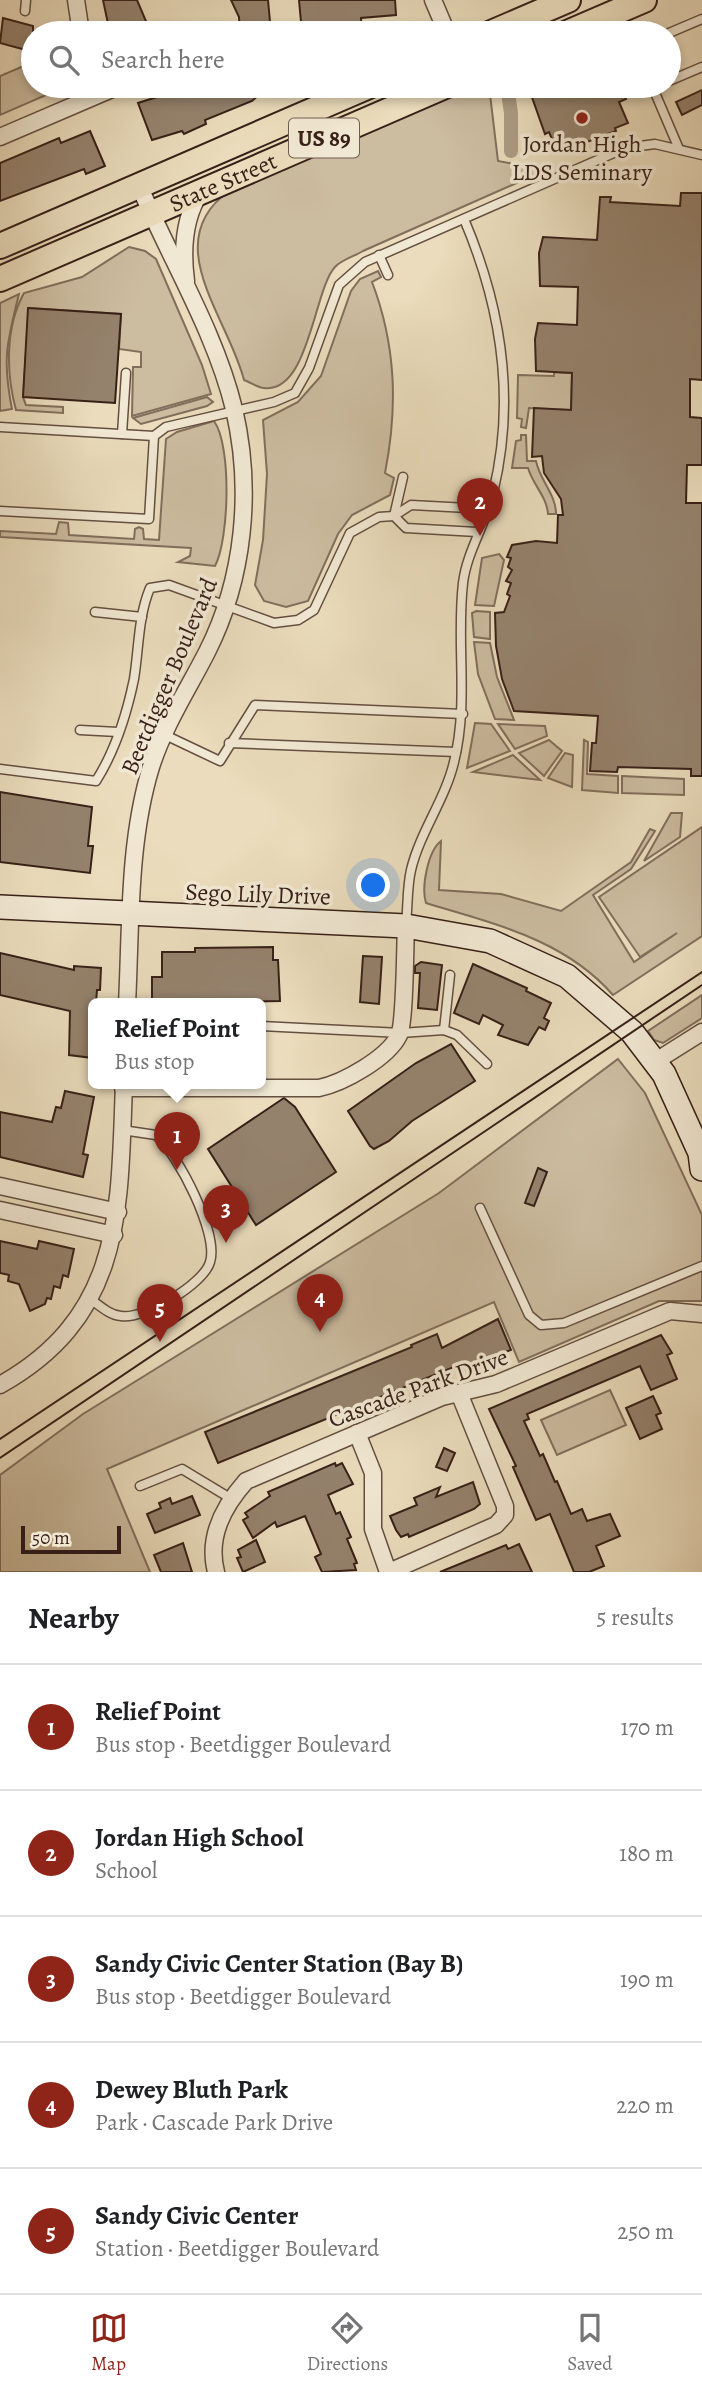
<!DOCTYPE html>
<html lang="en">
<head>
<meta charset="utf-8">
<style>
	body { margin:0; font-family:Alegreya,serif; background:#f6f6f6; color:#202124 }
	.scale { position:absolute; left:21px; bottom:18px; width:100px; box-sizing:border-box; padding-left:7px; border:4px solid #382018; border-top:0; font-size:19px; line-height:24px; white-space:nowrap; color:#382018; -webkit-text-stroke:5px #f1e8d3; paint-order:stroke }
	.you { position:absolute; left:374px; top:886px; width:24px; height:24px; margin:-18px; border:5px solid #fff; border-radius:50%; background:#1a73e8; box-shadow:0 0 0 10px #1a73e833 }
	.badge { display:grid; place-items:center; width:46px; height:46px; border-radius:50%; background:#8f2418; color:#fff; font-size:23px; font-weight:700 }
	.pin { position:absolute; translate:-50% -58px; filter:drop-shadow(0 2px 4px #0008) }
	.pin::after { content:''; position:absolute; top:37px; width:24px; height:21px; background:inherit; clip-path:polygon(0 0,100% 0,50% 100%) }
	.popup { position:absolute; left:88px; top:998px; width:178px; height:91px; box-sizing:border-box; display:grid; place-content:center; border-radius:10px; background:#fff; filter:drop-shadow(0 2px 5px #0005); font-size:23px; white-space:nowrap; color:#757577 }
	.popup b { font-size:26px; color:#202124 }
	.popup::after { content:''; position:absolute; left:50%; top:100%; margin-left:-14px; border:14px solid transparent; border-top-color:#fff }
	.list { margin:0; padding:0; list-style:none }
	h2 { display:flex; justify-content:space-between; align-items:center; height:91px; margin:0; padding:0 28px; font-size:30px }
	h2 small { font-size:23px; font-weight:400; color:#757577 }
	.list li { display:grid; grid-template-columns:46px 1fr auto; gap:21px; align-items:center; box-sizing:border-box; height:126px; padding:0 28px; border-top:2px solid #e0e0e0 }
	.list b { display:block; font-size:26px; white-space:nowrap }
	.list p { margin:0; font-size:23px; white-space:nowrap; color:#757577 }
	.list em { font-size:23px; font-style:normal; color:#757577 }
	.icon { flex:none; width:38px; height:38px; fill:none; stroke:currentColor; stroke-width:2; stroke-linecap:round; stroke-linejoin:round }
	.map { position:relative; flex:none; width:702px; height:1572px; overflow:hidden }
	.search { position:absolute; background:#fff; box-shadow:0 4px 10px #0003; left:21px; right:21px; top:21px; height:77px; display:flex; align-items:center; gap:18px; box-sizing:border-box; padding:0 24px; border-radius:38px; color:#757577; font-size:26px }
	.sheet { height:721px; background:#fff }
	nav { display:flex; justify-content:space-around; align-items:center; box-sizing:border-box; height:98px; border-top:2px solid #e0e0e0; background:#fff; font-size:19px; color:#757577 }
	nav a { display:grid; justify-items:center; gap:4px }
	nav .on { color:#8f2418 }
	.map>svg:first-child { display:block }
	.green { fill:#ccbca0; stroke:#826e5c; stroke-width:2 }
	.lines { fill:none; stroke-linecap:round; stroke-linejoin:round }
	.canal { stroke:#ad9c84; stroke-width:14 }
	.building { fill:#95826d; stroke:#382018; stroke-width:2 }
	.service-casing { stroke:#644f41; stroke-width:11 }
	.minor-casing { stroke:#644f41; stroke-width:19 }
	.secondary-casing { stroke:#382018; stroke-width:26 }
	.primary-casing { stroke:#382018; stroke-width:28 }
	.service { stroke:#f1e8d3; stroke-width:8 }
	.minor { stroke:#f1e8d3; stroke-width:16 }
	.secondary { stroke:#f1e8d3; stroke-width:23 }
	.primary { stroke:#eadcbc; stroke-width:24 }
	.tram { stroke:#382018; stroke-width:2 }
	.poi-dot { fill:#8f2418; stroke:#f1e8d3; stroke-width:2.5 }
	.labels { text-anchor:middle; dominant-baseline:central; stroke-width:7; stroke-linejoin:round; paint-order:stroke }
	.shield { fill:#f1e8d3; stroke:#705c50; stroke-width:2 }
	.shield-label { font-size:23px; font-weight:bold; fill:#382018 }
	.poi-label { font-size:24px; fill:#382018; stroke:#f1e8d3 }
	.street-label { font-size:24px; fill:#382018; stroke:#f1e8d3 }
</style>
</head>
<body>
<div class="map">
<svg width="702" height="1572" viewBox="0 0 702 1572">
	<rect width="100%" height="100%" fill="#eadcbc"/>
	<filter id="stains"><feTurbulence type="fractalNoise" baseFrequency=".00286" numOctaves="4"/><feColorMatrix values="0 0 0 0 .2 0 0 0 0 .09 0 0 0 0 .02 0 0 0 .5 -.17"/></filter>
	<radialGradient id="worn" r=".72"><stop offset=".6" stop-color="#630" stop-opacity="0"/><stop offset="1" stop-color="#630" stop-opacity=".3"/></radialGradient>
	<g class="green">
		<polygon points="33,62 33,86 59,86 60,89 0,115 0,76"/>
		<path d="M473,86h16l9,75 48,9 -183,81c-8,5 -22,9 -28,16 -21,22 -26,127 -71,121 -6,0 -14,-6 -20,-8 -16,-63 -86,-138 -15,-189z"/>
		<path d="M129,247l16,4 11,8 46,106 9,29 -79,22 1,-49h8v-15l-22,-3 2,-35 -92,-6 -6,89 3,8 37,2v6l-47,-3c-10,-36 -11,-83 8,-117l58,-16z"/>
		<path d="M378,271l3,6 -9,5c24,63 26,125 13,191l9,5 -4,17 -38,20 -14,19 -30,67 -22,6 -22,-6 -9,-16 8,-45 4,-66 -4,-54 35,-18 23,-26 30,-85 9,-12z"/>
		<path d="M19,294c-12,48 -17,65 -7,115l-12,2v-108z"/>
		<polygon points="554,372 572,373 571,410 529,408 526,428 521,427 522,419 517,418 518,375 554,376"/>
		<polygon points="207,397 213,402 207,406 141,424 133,418"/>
		<path d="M214,421c18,25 15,119 1,145l-37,-4 12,-6 1,-8 -191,-11v-6l56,3 3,-12 9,1 1,12 65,4 1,-10 4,-2 4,2 1,10 15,1 7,-101 11,-7z"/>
		<path d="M521,435h5l1,26h9c4,20 20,33 20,53h-8c-1,-17 -15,-29 -20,-46h-16l4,-27 5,-1z"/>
		<polygon points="499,554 504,560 494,606 475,605 482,558"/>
		<polygon points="476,611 490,612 490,639 474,637 472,613"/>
		<polygon points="474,642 490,643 497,677 514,720 495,719 478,674"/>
		<polygon points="475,723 491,724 510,751 467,768"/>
		<polygon points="498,724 545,726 547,736 515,749"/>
		<polygon points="549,740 562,751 544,776 519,753"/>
		<polygon points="584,740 588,742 587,774 618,776 618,793 582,790"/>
		<polygon points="565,753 573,755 572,787 548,778"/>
		<polygon points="513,755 540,780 473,772"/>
		<polygon points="622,776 684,779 684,795 622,793"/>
		<polygon points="671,813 682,813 680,837 644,861"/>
		<path d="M702,827v109l-89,59c-49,-56 -119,-71 -187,-92 -5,-16 2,-52 15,-62l-2,49 62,4 60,17 70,-49 19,-33 5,2 -24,38 -38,26 41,67 43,-29 -37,24 -41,-60z"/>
		<polygon points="702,995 702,1018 663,1043 654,1040 648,1031"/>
		<polygon points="618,1059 645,1093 702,1215 702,1301 659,1301 519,1362 494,1302 107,1469 150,1572 0,1572 0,1475 83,1414 439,1193"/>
		<polygon points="610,1390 626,1425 557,1455 541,1420"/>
	</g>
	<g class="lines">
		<polyline class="canal" points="507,86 511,113 511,151"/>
	</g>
	<g class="building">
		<polygon points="103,0 137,0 151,33 110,33"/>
		<polygon points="231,0 268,0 271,33 240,33 239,17"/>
		<polygon points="299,0 395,0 396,15 361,18 362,33 302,33"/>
		<polygon points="3,18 33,26 33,52 0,43"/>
		<polygon points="192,86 196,86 199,93 216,86 269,86 252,101 205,120 206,124 184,134 182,131 152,140 138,103"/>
		<polygon points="528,86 620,86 626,99 619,102 628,123 615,128 616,131 558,153 549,132 545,134"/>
		<polygon points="702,90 702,105 682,115 676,102"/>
		<polygon points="90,131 105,166 86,174 84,169 0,201 0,163 59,138 61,143"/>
		<polygon points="681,193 702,193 702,380 690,379 690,417 702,418 702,465 687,465 686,503 702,503 702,776 691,776 691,769 618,767 617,772 590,771 592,743 596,743 598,716 514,711 502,679 496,646 495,613 504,612 510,596 507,594 511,583 506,581 512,570 508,567 511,558 507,557 512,545 536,541 557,543 558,515 563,515 561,499 544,473 542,456 532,457 534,408 571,410 572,373 536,371 535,339 538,323 577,325 578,287 540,286 539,253 543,237 597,240 600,197 611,197 610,202 680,206"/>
		<polygon points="28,308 121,314 115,403 23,397"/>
		<polygon points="0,792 92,807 88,846 93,846 90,873 0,862"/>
		<polygon points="273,947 273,960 278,960 280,1001 152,1004 152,977 162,977 162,952 195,952 195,948"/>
		<polygon points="0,953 74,970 74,966 101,968 100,990 97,990 96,1003 93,1003 93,1058 69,1055 70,1011 0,995"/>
		<polygon points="363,956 382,957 379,1004 360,1002"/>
		<polygon points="421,962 442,965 437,1010 418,1008 420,973 415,973 415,966"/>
		<polygon points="473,964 527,988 526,991 551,1003 544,1018 549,1021 545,1030 539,1027 528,1045 498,1035 503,1025 483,1015 479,1024 454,1013"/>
		<polygon points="451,1044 475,1081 412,1121 389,1141 374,1149 370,1146 348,1111 416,1063"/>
		<polygon points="65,1091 94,1097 83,1154 88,1155 83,1177 0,1157 0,1112 52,1122 56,1107 61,1108"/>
		<polygon points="284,1098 295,1107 336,1172 256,1225 208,1149"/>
		<polygon points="538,1168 547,1172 534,1206 525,1203"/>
		<polygon points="0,1241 37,1249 39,1241 74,1249 68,1277 63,1275 60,1288 54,1286 51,1299 47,1298 45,1304 30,1311 19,1284 8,1281 9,1275 0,1273"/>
		<polygon points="498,1319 511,1350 457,1369 456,1366 218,1463 205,1432 412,1347 411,1345 437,1334 442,1348"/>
		<polygon points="661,1335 672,1353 667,1355 677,1379 651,1390 640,1366 527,1414 529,1419 524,1421 540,1456 543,1454 555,1482 557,1481 571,1514 582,1509 587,1521 610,1514 620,1536 596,1546 604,1566 589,1572 574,1572 550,1514 536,1520 513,1467 516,1466 489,1409"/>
		<polygon points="653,1396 661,1413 656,1415 662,1429 640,1439 626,1408"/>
		<polygon points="444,1448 455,1453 447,1471 436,1467"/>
		<polygon points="335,1463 336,1466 342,1463 353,1484 328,1495 336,1514 340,1512 351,1537 347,1539 357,1563 354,1564 356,1570 322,1572 315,1557 321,1554 305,1516 277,1527 275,1522 253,1538 243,1520 248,1517 245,1513 270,1496 268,1492"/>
		<polygon points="473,1482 480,1504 474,1509 409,1537 408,1534 401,1537 396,1530 390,1516 417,1505 414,1498 440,1487 436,1497"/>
		<polygon points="192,1496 200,1515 155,1533 147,1514 161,1508 159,1503 170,1498 172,1504"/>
		<polygon points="256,1540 265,1562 243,1572 237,1558 241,1557 238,1550"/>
		<polygon points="183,1543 192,1572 161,1572 154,1555"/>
		<polygon points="519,1544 532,1572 440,1572 506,1545 508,1549"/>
	</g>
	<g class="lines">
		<g class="service-casing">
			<g id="service">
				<polyline points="25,11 26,0"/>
				<polyline points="669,33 702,19"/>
				<polyline points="669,81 702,67"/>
				<polyline points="659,86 653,88 679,149"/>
				<polyline points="379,255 388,275"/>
				<polyline points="0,427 154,436"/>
				<polyline points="122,434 126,373"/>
				<polyline points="0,511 149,519 154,436 166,427 274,402 295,393 309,368 339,285 365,262 625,148 655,144 702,155"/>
				<polyline points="394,516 406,528 477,532"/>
				<polyline points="394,516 403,477"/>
				<polyline points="95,612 142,617"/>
				<polyline points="80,730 118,732"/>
				<polyline points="163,734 220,761 255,705 463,714"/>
				<polyline points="229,743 456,752"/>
				<path d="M0,769l96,12c19,-30 31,-68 38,-102 5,-31 4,-62 16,-91l19,-3 105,38 24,-3 16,-10 36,-77 29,-16 15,-1 17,-11 76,4"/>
				<path d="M406,923c2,-17 1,-36 5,-53 9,-38 34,-70 43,-108 15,-60 2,-119 9,-179 4,-32 23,-59 30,-90 23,-94 8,-187 -29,-274"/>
				<polyline points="261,1026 401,1033 444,1030 457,1035 487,1064"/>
				<polyline points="444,1030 450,975"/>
				<polyline points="480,1208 529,1315 541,1325 564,1323 702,1266"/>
				<path d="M89,1298c10,7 20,17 32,18 23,4 83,-32 89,-54 9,-28 -32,-108 -54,-127l-34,-5"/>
				<polyline points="140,1486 182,1469 230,1498"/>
			</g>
		</g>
		<g class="minor-casing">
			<g id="minor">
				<polyline points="76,0 81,33"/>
				<polyline points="433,0 447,33"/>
				<polyline points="0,137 119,86"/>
				<path d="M186,281c-4,-30 -2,-64 15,-90"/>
				<path d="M127,1004c4,-79 1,-162 24,-237 13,-41 36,-76 56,-115 37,-73 46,-162 27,-243 -19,-78 -64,-150 -95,-224"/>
				<polyline points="656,1061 702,1032"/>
				<path d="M123,1088h196c24,-5 69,-30 80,-53 6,-12 6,-90 7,-109"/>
				<polyline points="0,1186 118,1212"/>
				<polyline points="0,1210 114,1235"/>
				<path d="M0,1385c125,-70 119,-177 124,-301"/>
				<polyline points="357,1433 373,1473 373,1529 388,1572"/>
				<path d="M216,1572c-9,-35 7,-65 30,-91l196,-84 54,-13 174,-73 32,3"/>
				<polyline points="389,1572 496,1525 505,1515 505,1506 459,1393"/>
			</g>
		</g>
		<g class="secondary-casing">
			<polyline id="secondary" points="0,907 406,926 490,941 567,976 632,1032 664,1074 700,1153 702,1169"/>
		</g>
		<g class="primary-casing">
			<g id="primary">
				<polyline points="491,33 568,0"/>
				<polyline points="567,33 644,0"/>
				<polyline points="0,246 369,86"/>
				<path id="s1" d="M0,279l445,-193"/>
			</g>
		</g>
		<use href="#service" class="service"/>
		<use href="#minor" class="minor"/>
		<use href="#secondary" class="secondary"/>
		<use href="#primary" class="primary"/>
		<g class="tram">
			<polyline points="0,1439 702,972"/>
			<polyline points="0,1458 702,985"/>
		</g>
	</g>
	<circle class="poi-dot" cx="582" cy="118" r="7"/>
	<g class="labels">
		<rect class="shield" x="289" y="118.5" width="70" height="39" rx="5"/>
		<g class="shield-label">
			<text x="324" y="138">US 89</text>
		</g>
		<g class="poi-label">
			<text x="582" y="144">Jordan High<tspan x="582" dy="28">LDS Seminary</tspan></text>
		</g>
		<g class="street-label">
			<text stroke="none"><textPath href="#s1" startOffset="243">State Street</textPath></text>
			<text transform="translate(169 676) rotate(-67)">Beetdigger Boulevard</text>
			<text transform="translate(258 894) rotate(2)">Sego Lily Drive</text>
			<text transform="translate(418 1388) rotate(-20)">Cascade Park Drive</text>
		</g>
	</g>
	<rect width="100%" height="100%" filter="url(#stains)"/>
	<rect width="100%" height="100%" fill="url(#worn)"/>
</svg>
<div class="scale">50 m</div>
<div class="you"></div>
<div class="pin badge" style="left:177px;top:1170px">1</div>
<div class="popup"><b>Relief Point</b>Bus stop</div>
<div class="pin badge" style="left:480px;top:536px">2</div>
<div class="pin badge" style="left:226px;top:1243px">3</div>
<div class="pin badge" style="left:320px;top:1332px">4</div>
<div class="pin badge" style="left:160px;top:1342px">5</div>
<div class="search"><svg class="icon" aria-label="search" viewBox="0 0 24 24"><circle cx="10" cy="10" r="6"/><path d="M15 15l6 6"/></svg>Search here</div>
</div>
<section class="sheet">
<h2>Nearby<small>5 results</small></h2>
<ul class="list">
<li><span class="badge">1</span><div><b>Relief Point</b><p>Bus stop · Beetdigger Boulevard</p></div><em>170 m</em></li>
<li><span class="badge">2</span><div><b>Jordan High School</b><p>School</p></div><em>180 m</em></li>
<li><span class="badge">3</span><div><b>Sandy Civic Center Station (Bay B)</b><p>Bus stop · Beetdigger Boulevard</p></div><em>190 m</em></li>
<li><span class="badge">4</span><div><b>Dewey Bluth Park</b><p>Park · Cascade Park Drive</p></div><em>220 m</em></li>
<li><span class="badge">5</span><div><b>Sandy Civic Center</b><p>Station · Beetdigger Boulevard</p></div><em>250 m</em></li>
</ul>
</section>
<nav>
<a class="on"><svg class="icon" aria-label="map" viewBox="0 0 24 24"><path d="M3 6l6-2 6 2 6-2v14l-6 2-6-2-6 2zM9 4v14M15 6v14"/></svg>Map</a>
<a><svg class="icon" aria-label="directions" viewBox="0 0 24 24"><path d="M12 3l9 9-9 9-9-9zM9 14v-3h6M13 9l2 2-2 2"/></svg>Directions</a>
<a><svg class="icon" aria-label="saved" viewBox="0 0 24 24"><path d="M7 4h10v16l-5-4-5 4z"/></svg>Saved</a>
</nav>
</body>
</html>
